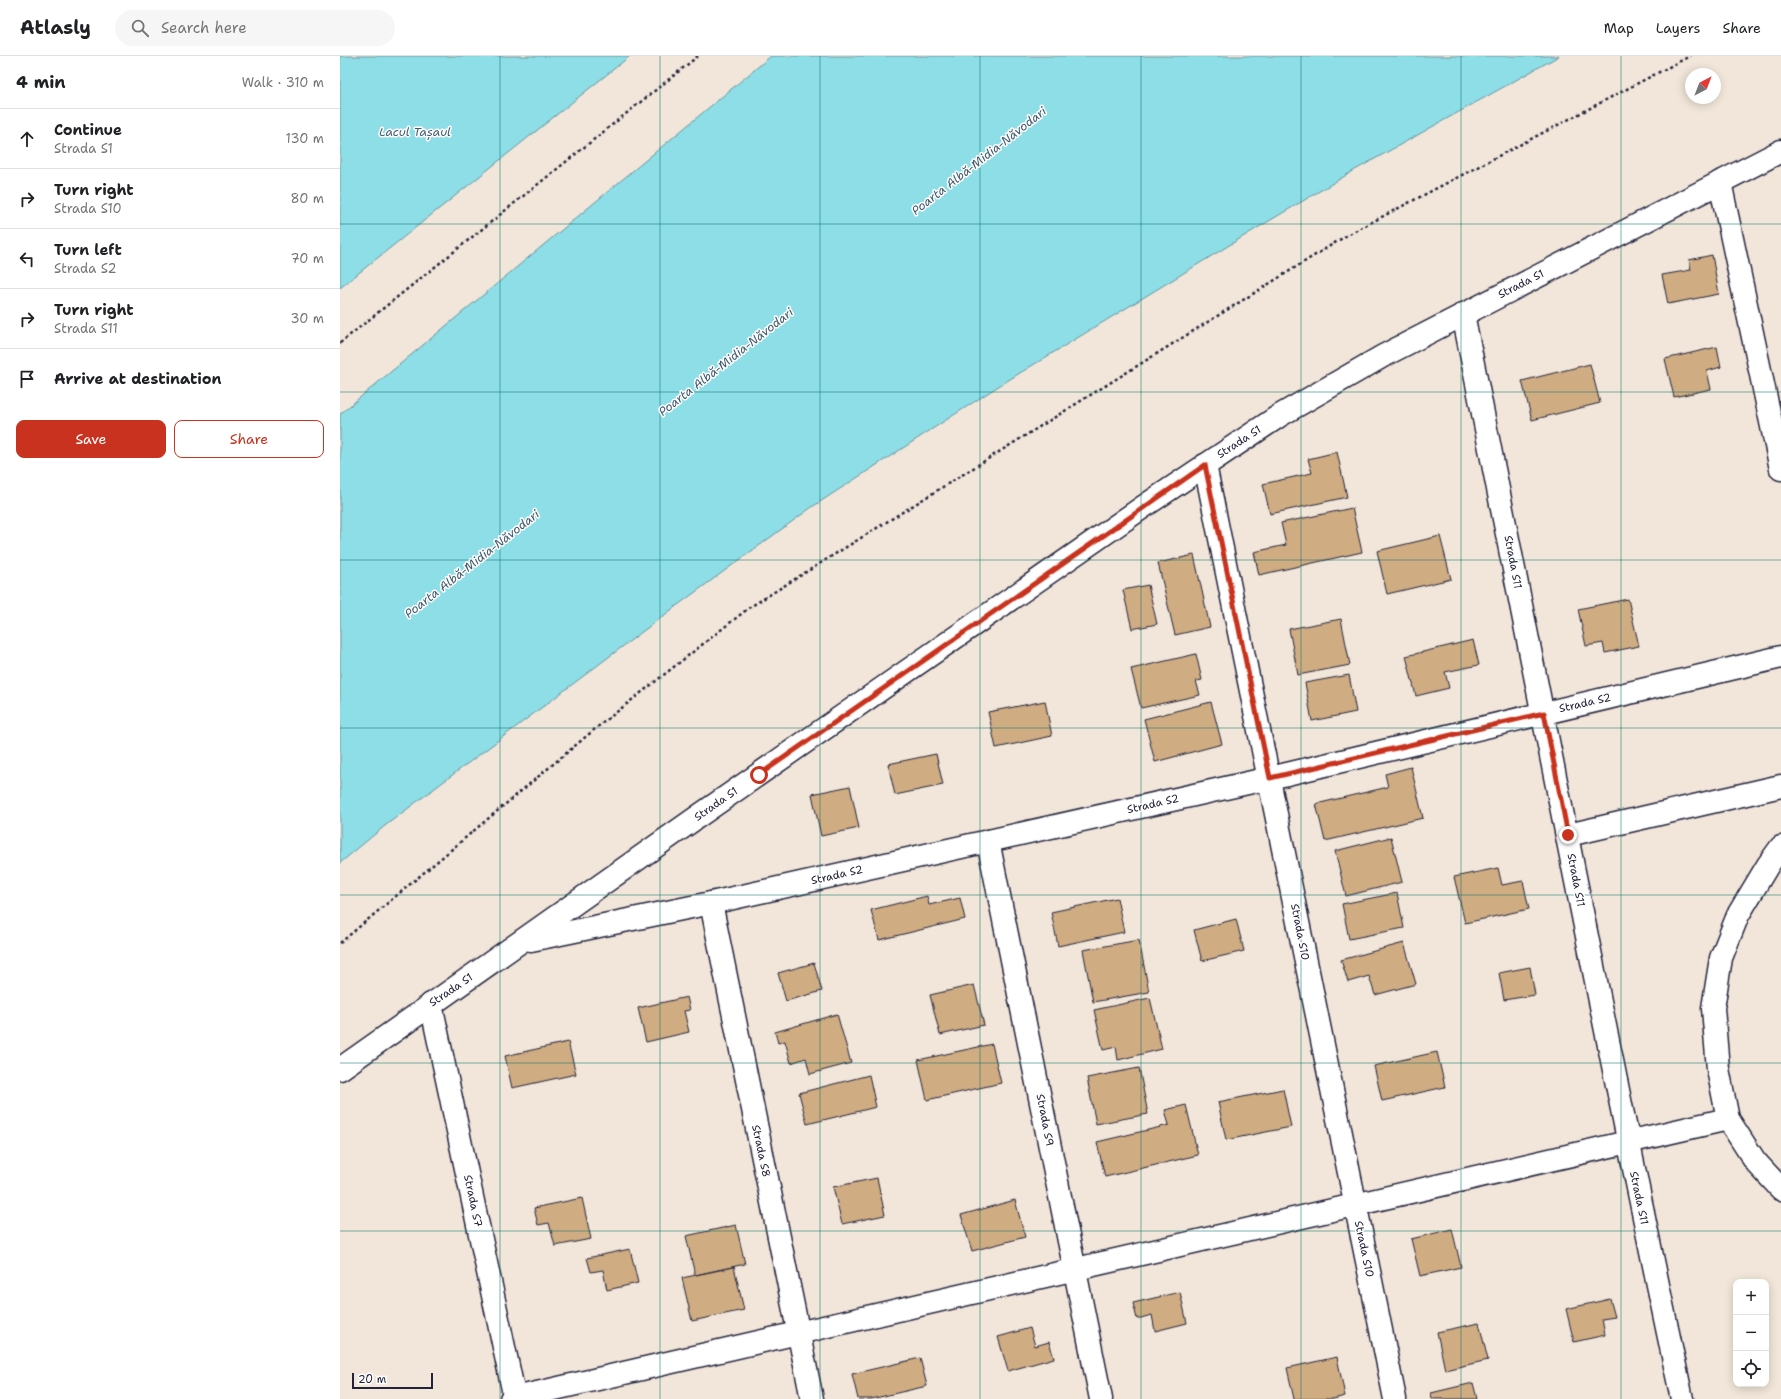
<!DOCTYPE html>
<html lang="en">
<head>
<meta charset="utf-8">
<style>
	body { margin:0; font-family:"Shantell Sans",sans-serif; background:#f6f6f6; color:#202124 }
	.controls { position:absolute; right:12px; bottom:12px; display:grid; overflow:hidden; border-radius:8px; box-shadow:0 2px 10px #0003 }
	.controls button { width:36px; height:36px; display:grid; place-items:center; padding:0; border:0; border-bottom:1px solid #e0e0e0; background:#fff; color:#202124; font:20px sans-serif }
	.compass { position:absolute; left:1345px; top:12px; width:36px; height:36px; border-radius:50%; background:#fff; box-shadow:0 2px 10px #0003; rotate:42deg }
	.scale { position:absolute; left:12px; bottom:10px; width:81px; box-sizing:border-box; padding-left:4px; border:2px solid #22223b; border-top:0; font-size:11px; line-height:14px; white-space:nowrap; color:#22223b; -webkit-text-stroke:3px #fff; paint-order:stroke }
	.stop { position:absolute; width:12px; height:12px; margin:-9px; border:3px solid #c8321e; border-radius:50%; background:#fff }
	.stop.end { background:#c8321e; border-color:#fff; box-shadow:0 1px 4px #0008 }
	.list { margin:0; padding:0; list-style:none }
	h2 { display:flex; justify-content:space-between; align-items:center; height:52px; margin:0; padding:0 16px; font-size:17px }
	h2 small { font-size:13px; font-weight:400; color:#757577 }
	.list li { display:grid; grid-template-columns:26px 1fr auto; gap:12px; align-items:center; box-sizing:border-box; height:60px; padding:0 16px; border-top:1px solid #e0e0e0 }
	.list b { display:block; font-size:15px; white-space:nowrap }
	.list p { margin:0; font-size:13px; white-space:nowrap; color:#757577 }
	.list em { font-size:13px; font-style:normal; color:#757577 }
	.actions { display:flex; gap:8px; padding:12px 16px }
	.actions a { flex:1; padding:9px 0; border:1px solid #c8321e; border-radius:8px; text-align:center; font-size:14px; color:#c8321e }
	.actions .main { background:#c8321e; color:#fff }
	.icon { flex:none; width:22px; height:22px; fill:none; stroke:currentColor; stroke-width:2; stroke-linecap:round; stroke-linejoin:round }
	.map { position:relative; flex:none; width:1441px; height:1343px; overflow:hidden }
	header { display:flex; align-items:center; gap:24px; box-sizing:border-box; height:56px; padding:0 20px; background:#fff; border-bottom:1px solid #e0e0e0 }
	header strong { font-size:19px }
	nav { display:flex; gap:22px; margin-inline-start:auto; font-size:14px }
	.search { width:280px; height:36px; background:#f6f6f6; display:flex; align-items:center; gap:10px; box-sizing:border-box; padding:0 14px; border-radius:22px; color:#757577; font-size:15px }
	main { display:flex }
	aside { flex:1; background:#fff }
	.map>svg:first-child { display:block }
	.water { fill:#8ddee6; stroke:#6293a2 }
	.building { fill:#cfac81; stroke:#22223b }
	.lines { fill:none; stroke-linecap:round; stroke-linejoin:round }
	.minor-casing { stroke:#22223b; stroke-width:25 }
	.path { stroke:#22223b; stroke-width:2.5; stroke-dasharray:3 3; stroke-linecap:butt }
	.minor { stroke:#fff; stroke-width:22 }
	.route { stroke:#c8321e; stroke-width:5 }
	.grid { fill:none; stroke:#0f766e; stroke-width:1; stroke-opacity:0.55 }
	.labels { text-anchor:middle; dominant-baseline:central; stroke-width:3; stroke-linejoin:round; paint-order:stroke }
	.street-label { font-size:11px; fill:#22223b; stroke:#fff }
	.water-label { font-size:12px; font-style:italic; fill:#425a6e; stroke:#fff }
</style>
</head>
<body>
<header>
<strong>Atlasly</strong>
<div class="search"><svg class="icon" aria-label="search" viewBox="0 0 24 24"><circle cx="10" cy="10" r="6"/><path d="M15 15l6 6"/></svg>Search here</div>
<nav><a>Map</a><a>Layers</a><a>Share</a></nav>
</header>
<main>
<aside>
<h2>4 min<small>Walk · 310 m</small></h2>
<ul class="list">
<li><svg class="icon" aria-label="ahead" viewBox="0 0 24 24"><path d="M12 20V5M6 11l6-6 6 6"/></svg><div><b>Continue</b><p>Strada S1</p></div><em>130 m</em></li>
<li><svg class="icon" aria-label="right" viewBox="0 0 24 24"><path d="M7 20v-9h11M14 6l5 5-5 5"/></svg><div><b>Turn right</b><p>Strada S10</p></div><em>80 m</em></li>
<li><svg class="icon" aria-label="left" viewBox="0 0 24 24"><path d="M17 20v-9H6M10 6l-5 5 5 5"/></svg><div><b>Turn left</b><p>Strada S2</p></div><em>70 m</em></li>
<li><svg class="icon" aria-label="right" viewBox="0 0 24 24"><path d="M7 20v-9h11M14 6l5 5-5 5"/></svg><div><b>Turn right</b><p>Strada S11</p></div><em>30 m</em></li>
<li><svg class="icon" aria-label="arrive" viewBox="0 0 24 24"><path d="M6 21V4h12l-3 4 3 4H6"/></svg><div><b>Arrive at destination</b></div></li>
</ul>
<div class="actions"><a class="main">Save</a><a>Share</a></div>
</aside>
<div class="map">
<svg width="1441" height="1343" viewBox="0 0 1441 1343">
	<rect width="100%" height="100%" fill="#f1e6d9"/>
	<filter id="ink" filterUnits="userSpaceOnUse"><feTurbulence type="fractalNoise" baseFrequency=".025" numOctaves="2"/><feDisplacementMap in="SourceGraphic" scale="8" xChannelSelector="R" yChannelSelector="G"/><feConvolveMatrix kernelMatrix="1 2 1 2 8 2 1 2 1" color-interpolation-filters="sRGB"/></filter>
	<g filter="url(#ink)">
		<g class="water">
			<polygon points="0,0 290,0 0,232"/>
			<polygon points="431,0 1219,0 1015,114 919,171 657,331 472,451 335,551 46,769 0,807 0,358"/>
		</g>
		<g class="building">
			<polygon points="1372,199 1379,238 1328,248 1322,219 1351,214 1349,204"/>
			<polygon points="1377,291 1381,311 1367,315 1371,333 1334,341 1325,303"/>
			<polygon points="1250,308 1260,347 1192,364 1182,325"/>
			<polygon points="997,396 1007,441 930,458 923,428 972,417 968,403"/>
			<polygon points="1012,452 1022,496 919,519 914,496 946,489 941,467"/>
			<polygon points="1100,480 1111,523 1047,538 1037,495"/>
			<polygon points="854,499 870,571 835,579 818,507"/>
			<polygon points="808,529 817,568 792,573 783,534"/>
			<polygon points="1288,543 1299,590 1265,597 1263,587 1246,590 1238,553"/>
			<polygon points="1001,563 1010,609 958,619 949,573"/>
			<polygon points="1133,584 1139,609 1105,616 1109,632 1076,640 1066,600"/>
			<polygon points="856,598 862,624 856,625 860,639 801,652 791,613"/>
			<polygon points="1009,619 1016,656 972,665 965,627"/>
			<polygon points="705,645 712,680 656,692 648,656"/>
			<polygon points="871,646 882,688 815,706 804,663"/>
			<polygon points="596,698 603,729 555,739 548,708"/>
			<polygon points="1071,711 1083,762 985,785 976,748 1048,731 1045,718"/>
			<polygon points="510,730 519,772 481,780 472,738"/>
			<polygon points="1051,781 1062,826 1006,840 995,795"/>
			<polygon points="1158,812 1162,829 1183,825 1189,853 1125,867 1114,821"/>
			<polygon points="1057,837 1064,872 1009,883 1002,848"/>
			<polygon points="587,840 589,849 620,842 625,863 539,884 531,854"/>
			<polygon points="777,842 784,876 718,890 711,856"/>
			<polygon points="896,863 904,895 862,905 854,874"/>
			<polygon points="799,884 809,936 753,946 743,894"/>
			<polygon points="1064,887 1076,928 1035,939 1029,920 1008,926 1001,904"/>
			<polygon points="474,907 482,935 446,945 438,917"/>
			<polygon points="1190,911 1195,939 1164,944 1159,917"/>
			<polygon points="634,929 644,969 600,979 590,939"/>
			<polygon points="347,941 350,954 344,955 349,976 306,986 298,952"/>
			<polygon points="810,942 822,993 778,1004 776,991 763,994 754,954"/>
			<polygon points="497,958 511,1007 470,1018 466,1002 451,1007 445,985 438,987 435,976"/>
			<polygon points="228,986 236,1018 172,1032 165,1000"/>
			<polygon points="652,988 661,1027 587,1044 578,1004"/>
			<polygon points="1097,996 1105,1031 1042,1045 1034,1010"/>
			<polygon points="799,1012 808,1058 756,1068 747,1022"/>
			<polygon points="529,1019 536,1051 467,1068 459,1037"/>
			<polygon points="943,1033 951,1071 886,1084 878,1046"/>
			<polygon points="846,1049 858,1099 765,1121 757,1086 829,1069 825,1054"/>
			<polygon points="537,1122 545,1159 502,1168 493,1131"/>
			<polygon points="242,1142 251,1183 215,1190 209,1167 198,1169 194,1152"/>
			<polygon points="675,1144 685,1181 632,1195 621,1159"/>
			<polygon points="396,1169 405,1208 355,1219 346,1180"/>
			<polygon points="1112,1173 1121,1211 1080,1220 1071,1183"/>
			<polygon points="290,1193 298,1227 267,1234 263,1214 251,1216 247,1202"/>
			<polygon points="394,1211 404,1254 352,1265 342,1222"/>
			<polygon points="840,1236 847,1267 815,1275 812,1259 797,1263 793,1247"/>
			<polygon points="1270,1243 1275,1261 1262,1263 1265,1279 1234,1286 1226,1253"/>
			<polygon points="1139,1267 1148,1304 1105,1314 1097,1276"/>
			<polygon points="690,1272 695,1290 709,1286 714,1302 668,1315 658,1281"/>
			<polygon points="997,1301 1005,1340 993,1343 954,1343 947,1312"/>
			<polygon points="580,1302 587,1330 531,1343 518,1343 512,1318"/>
			<polygon points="1133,1327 1137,1343 1092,1343 1091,1337"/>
		</g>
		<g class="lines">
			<g class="minor-casing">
				<g id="minor">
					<polyline points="1380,126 1441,413"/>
					<path d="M1123,258c73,362 142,724 219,1085"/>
					<polyline points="865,409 1055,1343"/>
					<polyline points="1228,779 1441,730"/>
					<polyline points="648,785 761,1343"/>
					<polyline points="1441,791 1428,809 1398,859 1381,902 1373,952 1378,1013 1388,1063 1415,1105 1441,1133"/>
					<polyline points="371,847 472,1343"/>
					<polyline points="191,884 371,847 930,722 1441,601"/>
					<polyline points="91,948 175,1343"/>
					<polyline points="0,1013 363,757 803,451 939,360 1043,300 1441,95"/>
					<polyline points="171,1343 1388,1063"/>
				</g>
			</g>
			<g class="path">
				<polyline points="0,287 358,0"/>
				<polyline points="0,887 255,673 410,551 1009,178 1350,0"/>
			</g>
			<use href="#minor" class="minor"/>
		</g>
	</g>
	<g class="lines" filter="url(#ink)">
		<polyline class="route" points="419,719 865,409 930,722 1204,657 1228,779"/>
	</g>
	<path class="grid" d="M160,0v1343M320,0v1343M480,0v1343M640,0v1343M801,0v1343M961,0v1343M1121,0v1343M1281,0v1343M0,168h1441M0,336h1441M0,504h1441M0,672h1441M0,839h1441M0,1007h1441M0,1175h1441"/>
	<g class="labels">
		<g class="street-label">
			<text transform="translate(1181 228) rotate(-27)">Strada S1</text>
			<text transform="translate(899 386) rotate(-33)">Strada S1</text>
			<text transform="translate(1173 506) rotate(79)">Strada S11</text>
			<text transform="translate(1245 647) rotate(-13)">Strada S2</text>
			<text transform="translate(376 748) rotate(-35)">Strada S1</text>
			<text transform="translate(813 748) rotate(-13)">Strada S2</text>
			<text transform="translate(497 819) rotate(-13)">Strada S2</text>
			<text transform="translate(1236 824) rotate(79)">Strada S11</text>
			<text transform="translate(960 876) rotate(79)">Strada S10</text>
			<text transform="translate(111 934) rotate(-34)">Strada S1</text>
			<text transform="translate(705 1064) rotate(79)">Strada S9</text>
			<text transform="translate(421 1095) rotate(78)">Strada S8</text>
			<text transform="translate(1299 1142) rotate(78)">Strada S11</text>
			<text transform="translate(133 1145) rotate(78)">Strada S7</text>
			<text transform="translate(1024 1193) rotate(78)">Strada S10</text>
		</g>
		<g class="water-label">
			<text x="75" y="76">Lacul Tașaul</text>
			<text transform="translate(639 105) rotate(-38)">Poarta Albă-Midia-Năvodari</text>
			<text transform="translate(386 306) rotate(-38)">Poarta Albă-Midia-Năvodari</text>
			<text transform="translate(132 508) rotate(-38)">Poarta Albă-Midia-Năvodari</text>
		</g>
	</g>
</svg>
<div class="controls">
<button>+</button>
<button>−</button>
<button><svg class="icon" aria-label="locate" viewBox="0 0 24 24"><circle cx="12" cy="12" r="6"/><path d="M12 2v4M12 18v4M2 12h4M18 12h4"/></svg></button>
</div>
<svg class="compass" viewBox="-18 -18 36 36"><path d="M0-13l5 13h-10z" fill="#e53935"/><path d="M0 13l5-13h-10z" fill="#757577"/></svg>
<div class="scale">20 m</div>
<div class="stop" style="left:419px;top:719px"></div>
<div class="stop end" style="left:1228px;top:779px"></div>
</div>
</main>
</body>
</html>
